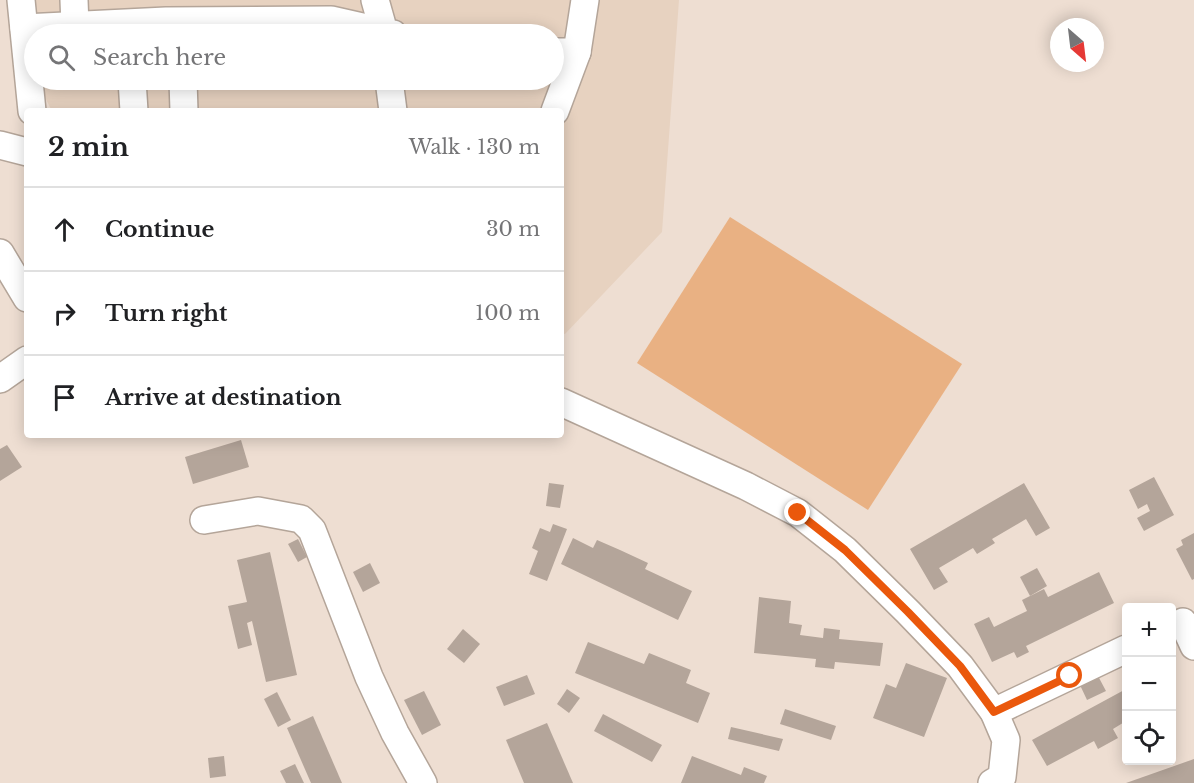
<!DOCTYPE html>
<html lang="en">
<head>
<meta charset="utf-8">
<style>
	body { margin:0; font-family:"Libre Baskerville",serif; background:#f6f6f6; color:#202124 }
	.controls { position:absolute; right:18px; bottom:18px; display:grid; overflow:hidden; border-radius:6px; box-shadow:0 3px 15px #0003 }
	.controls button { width:54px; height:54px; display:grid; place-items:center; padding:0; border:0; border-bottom:2px solid #e0e0e0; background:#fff; color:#202124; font:30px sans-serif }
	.compass { position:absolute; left:1050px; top:18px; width:54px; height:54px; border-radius:50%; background:#fff; box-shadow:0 3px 15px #0003; rotate:152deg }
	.stop { position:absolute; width:18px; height:18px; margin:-14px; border:4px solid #ea580c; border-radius:50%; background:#fff }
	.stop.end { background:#ea580c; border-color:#fff; box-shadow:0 2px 6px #0008 }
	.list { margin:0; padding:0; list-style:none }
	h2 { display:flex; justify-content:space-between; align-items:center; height:78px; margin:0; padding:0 24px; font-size:26px }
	h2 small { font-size:20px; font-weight:400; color:#757577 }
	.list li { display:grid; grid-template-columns:39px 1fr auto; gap:18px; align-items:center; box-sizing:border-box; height:84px; padding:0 24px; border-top:2px solid #e0e0e0 }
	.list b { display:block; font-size:22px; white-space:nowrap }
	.list em { font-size:20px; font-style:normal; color:#757577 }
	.icon { flex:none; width:33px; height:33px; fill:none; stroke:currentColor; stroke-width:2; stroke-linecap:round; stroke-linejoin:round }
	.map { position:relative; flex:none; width:1194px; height:783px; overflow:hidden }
	.search { position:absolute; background:#fff; box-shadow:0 3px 15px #0003; left:24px; top:24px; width:540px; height:66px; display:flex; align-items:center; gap:15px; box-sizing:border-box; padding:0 21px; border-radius:33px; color:#757577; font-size:22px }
	.panel { position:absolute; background:#fff; box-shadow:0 3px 15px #0003; left:24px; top:108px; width:540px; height:330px; border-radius:6px }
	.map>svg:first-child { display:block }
	.built { fill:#e7d2c0 }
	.green { fill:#e9b183 }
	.building { fill:#b4a59a }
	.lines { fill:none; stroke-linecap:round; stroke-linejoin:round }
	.minor-casing { stroke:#b4a599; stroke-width:30 }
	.minor { stroke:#fff; stroke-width:27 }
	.route { stroke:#ea580c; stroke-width:8 }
</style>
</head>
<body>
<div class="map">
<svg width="1194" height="783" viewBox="0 0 1194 783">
	<rect width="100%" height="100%" fill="#eeded2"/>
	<polygon class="built" points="29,0 679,0 662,232 565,334 561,333 561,111 52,111 36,80 554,80 554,34 34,34"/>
	<polygon class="green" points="730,217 962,364 868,510 637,363"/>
	<g class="building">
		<polygon points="241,440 249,467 193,484 185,457"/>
		<polygon points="7,445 22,467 0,481 0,449"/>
		<polygon points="1154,477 1174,515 1144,531 1137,518 1150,511 1147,504 1138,509 1129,490"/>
		<polygon points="549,483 564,485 560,508 546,506"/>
		<polygon points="1024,483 1050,528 1036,536 1026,519 992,539 995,543 977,554 973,548 939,568 948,582 934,590 910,549"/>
		<polygon points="553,524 567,529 547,581 529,574 538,551 532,548 540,528 550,532"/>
		<polygon points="1194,533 1194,579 1192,580 1176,549 1183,545 1181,540"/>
		<polygon points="573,538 593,548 597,540 620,550 648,563 645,569 692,591 678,620 561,564"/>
		<polygon points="298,539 307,557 298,562 288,544"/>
		<polygon points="270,552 297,675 266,682 252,621 247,623 252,645 238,649 228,606 247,602 237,560"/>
		<polygon points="370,563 380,583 363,592 353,572"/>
		<polygon points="1037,568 1047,586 1030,596 1020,577"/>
		<polygon points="1099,572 1114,603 1026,646 1029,652 1017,658 1014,652 992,662 974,624 989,617 994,627 1027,611 1022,600 1044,589 1048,597"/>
		<polygon points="759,597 791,601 789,623 802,625 800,635 823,638 824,628 840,630 839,639 883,643 880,666 835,662 834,669 815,667 816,659 754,653"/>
		<polygon points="463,629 480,644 464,663 447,649"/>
		<polygon points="588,642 644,664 649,653 691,670 686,683 710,693 698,723 575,673"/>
		<polygon points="906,663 947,678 924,737 873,718 886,684 896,688"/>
		<polygon points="527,675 535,694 504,706 496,687"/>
		<polygon points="1098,676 1106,691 1087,700 1080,685"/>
		<polygon points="567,689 580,698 569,713 557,704"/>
		<polygon points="1126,689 1126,721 1113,729 1118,738 1098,749 1094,741 1047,766 1032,740"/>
		<polygon points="424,691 441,725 422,735 404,700"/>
		<polygon points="277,692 291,720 278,727 264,699"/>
		<polygon points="785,709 836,726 831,740 780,724"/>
		<polygon points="603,714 662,745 652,762 594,731"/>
		<polygon points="313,716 342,783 311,783 287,728"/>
		<polygon points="547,723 573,783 524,783 506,740"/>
		<polygon points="731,727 783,739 779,751 728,739"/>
		<polygon points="224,756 226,776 210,778 208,758"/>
		<polygon points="692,756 741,775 744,767 767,776 764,783 681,783"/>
		<polygon points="1194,759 1194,783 1126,783"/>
		<polygon points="295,764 304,783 286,783 280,771"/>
	</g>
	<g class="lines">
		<g class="minor-casing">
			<g id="minor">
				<polyline points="21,0 32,111"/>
				<polyline points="74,0 75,26"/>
				<polyline points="375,0 384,32 393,34"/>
				<polyline points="24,28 166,21 331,20 384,32 384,34"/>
				<polyline points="554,52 577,52 585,0"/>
				<polyline points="132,80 134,111"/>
				<polyline points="183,80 184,111"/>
				<polyline points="389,80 393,111"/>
				<polyline points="555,111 577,52"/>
				<polyline points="0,145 27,152"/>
				<polyline points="0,253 27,298"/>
				<polyline points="0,379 27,360"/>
				<polyline points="561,402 746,486 798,513 845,550 908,612 960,666 994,712 1006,740 1002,777 992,783"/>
				<polyline points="204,520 258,511 301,519 312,530 369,677 395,733 423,783"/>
				<polyline points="1183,622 1194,646"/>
				<polyline points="994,712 1126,649"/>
			</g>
		</g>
		<use href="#minor" class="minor"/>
	</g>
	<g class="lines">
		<polyline class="route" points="798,513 845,550 908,612 960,666 994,712 1070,676"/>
	</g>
</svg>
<div class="controls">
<button>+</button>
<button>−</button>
<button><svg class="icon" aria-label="locate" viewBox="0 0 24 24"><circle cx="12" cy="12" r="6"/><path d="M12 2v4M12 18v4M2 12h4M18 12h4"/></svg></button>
</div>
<svg class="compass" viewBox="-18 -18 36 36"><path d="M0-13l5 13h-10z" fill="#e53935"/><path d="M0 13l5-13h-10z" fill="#757577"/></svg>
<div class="stop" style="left:1070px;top:676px"></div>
<div class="stop end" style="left:798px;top:513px"></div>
<div class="search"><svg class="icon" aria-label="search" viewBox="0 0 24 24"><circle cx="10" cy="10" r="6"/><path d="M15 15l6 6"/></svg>Search here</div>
<section class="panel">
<h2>2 min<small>Walk · 130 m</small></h2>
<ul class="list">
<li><svg class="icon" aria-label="ahead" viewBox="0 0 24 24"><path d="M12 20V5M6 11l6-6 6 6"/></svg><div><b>Continue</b></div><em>30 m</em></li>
<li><svg class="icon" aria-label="right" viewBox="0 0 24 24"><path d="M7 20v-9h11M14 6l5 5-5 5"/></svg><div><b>Turn right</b></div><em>100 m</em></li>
<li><svg class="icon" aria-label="arrive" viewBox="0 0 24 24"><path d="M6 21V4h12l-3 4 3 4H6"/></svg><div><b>Arrive at destination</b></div></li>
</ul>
</section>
</div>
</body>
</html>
